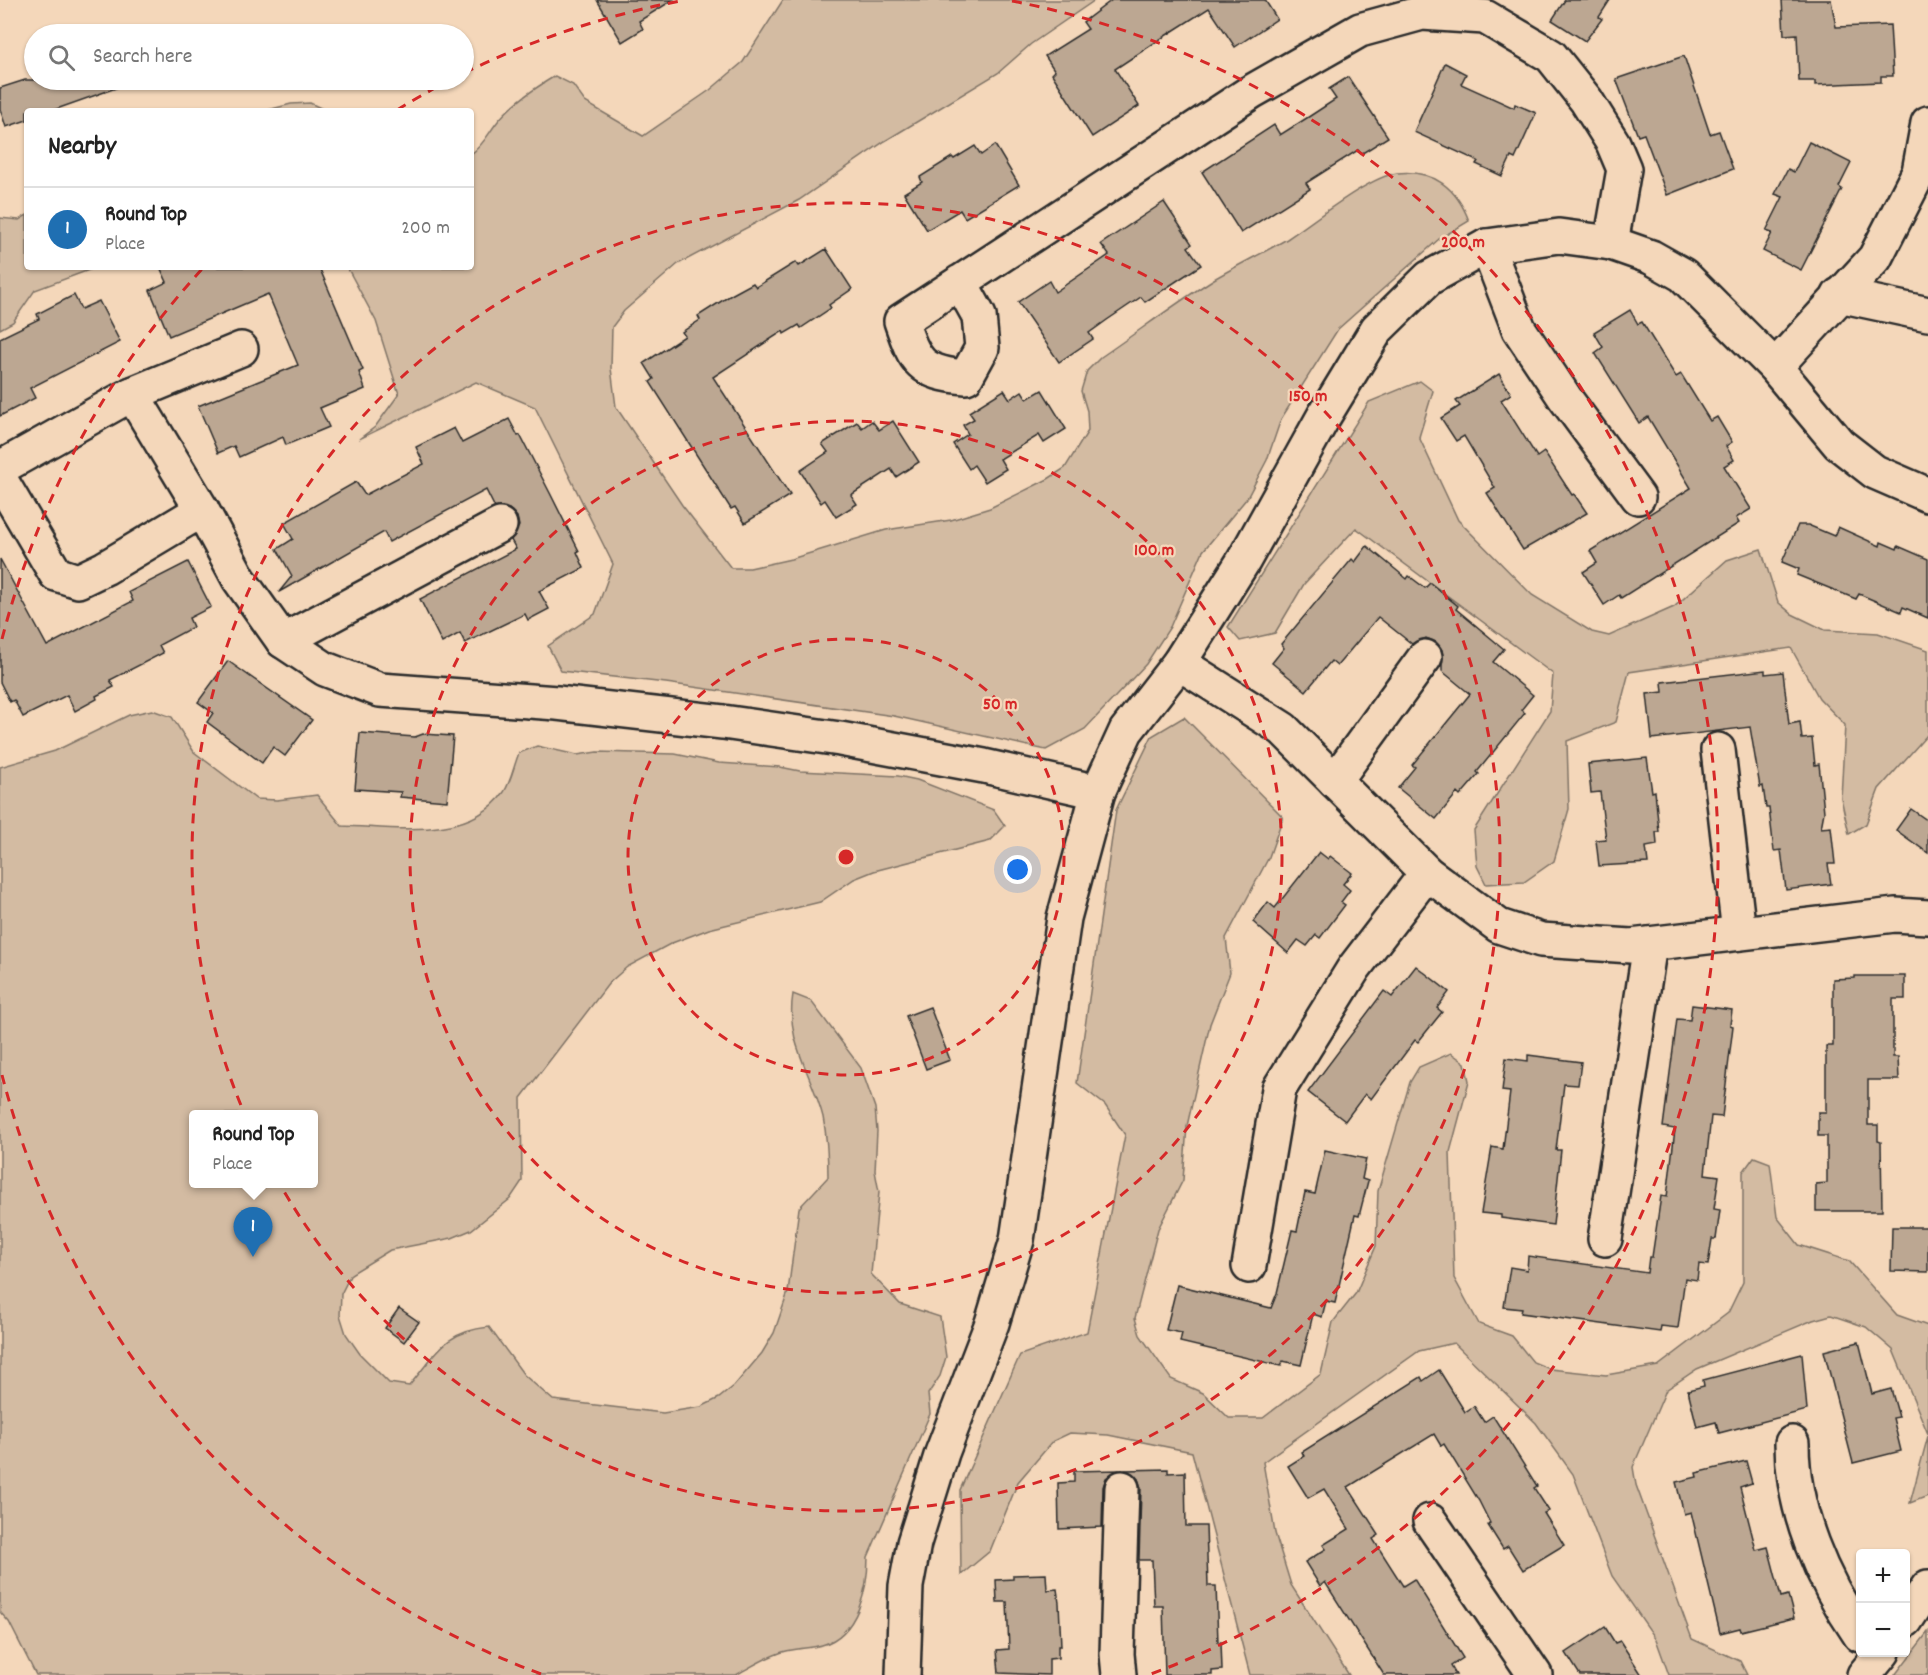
<!DOCTYPE html>
<html lang="en">
<head>
<meta charset="utf-8">
<style>
	body { margin:0; font-family:Dekko,sans-serif; background:#f6f6f6; color:#222 }
	.controls { position:absolute; right:18px; bottom:18px; display:grid; overflow:hidden; border-radius:6px; box-shadow:0 2px 4px #0004 }
	.controls button { width:54px; height:54px; display:grid; place-items:center; padding:0; border:0; border-bottom:2px solid #e0e0e0; background:#fff; color:#222; font:30px sans-serif }
	.you { position:absolute; left:1018px; top:870px; width:21px; height:21px; margin:-15px; border:4px solid #fff; border-radius:50%; background:#1a73e8; box-shadow:0 0 0 9px #1a73e833 }
	.badge { display:grid; place-items:center; width:39px; height:39px; border-radius:50%; background:#1f6fb2; color:#fff; font-size:20px; font-weight:700 }
	.pin { position:absolute; translate:-50% -50px; filter:drop-shadow(0 2px 3px #0008) }
	.pin::after { content:''; position:absolute; top:32px; width:21px; height:18px; background:inherit; clip-path:polygon(0 0,100% 0,50% 100%) }
	.popup { position:absolute; left:189px; top:1110px; width:129px; height:78px; box-sizing:border-box; display:grid; place-content:center; border-radius:6px; background:#fff; filter:drop-shadow(0 2px 4px #0005); font-size:20px; white-space:nowrap; color:#767676 }
	.popup b { font-size:22px; color:#222 }
	.popup::after { content:''; position:absolute; left:50%; top:100%; margin-left:-12px; border:12px solid transparent; border-top-color:#fff }
	.list { margin:0; padding:0; list-style:none }
	h2 { display:flex; justify-content:space-between; align-items:center; height:78px; margin:0; padding:0 24px; font-size:26px }
	h2 small { font-size:20px; font-weight:400; color:#767676 }
	.list li { display:grid; grid-template-columns:39px 1fr auto; gap:18px; align-items:center; box-sizing:border-box; height:84px; padding:0 24px; border-top:2px solid #e0e0e0 }
	.list b { display:block; font-size:22px; white-space:nowrap }
	.list p { margin:0; font-size:20px; white-space:nowrap; color:#767676 }
	.list em { font-size:20px; font-style:normal; color:#767676 }
	.icon { flex:none; width:33px; height:33px; fill:none; stroke:currentColor; stroke-width:2; stroke-linecap:round; stroke-linejoin:round }
	.map { position:relative; flex:none; width:1928px; height:1675px; overflow:hidden }
	.search { position:absolute; background:#fff; box-shadow:0 2px 4px #0004; left:24px; top:24px; width:450px; height:66px; display:flex; align-items:center; gap:15px; box-sizing:border-box; padding:0 21px; border-radius:33px; color:#767676; font-size:22px }
	.panel { position:absolute; background:#fff; box-shadow:0 2px 4px #0004; left:24px; top:108px; width:450px; height:162px; border-radius:6px }
	.map>svg:first-child { display:block }
	.green { fill:#d3bba2; stroke:#7f7366; stroke-width:1.5; fill-rule:evenodd }
	.building { fill:#bca792; stroke:#2b2b2b; stroke-width:1.5 }
	.lines { fill:none; stroke-linecap:round; stroke-linejoin:round }
	.minor-casing { stroke:#2b2b2b; stroke-width:38 }
	.minor { stroke:#f4d7ba; stroke-width:33 }
	.ring { fill:none; stroke:#d62828; stroke-width:3; stroke-dasharray:10 8 }
	.centre { fill:#d62828; stroke:#f4d7ba; stroke-width:3 }
	.ring-label { font-size:18px; text-anchor:middle; font-weight:bold; fill:#d62828; stroke:#f4d7ba; stroke-width:4.5; stroke-linejoin:round; paint-order:stroke }
</style>
</head>
<body>
<div class="map">
<svg width="1928" height="1675" viewBox="0 0 1928 1675">
	<rect width="100%" height="100%" fill="#f4d7ba"/>
	<filter id="ink" filterUnits="userSpaceOnUse"><feTurbulence type="fractalNoise" baseFrequency=".0167" numOctaves="2"/><feDisplacementMap in="SourceGraphic" scale="12" xChannelSelector="R" yChannelSelector="G"/><feConvolveMatrix kernelMatrix="1 2 1 2 8 2 1 2 1" color-interpolation-filters="sRGB"/></filter>
	<g filter="url(#ink)">
		<g class="green">
			<path d="M783,0h312l-64,44 -33,29 -113,68 -86,59 -121,64 -54,47 -12,16 -1,41 5,39 66,98 49,63h19l41,-9 95,-29 65,-10 39,-12 58,-29 17,-11 23,-37 -1,-20 -6,-20 6,-20 14,-14c38,-26 75,-54 113,-78 24,-14 49,-26 73,-40 26,-17 81,-62 110,-66 36,-4 60,15 72,48l-30,18 -101,90 -57,90 -14,41 -20,38 -44,53 -33,76 -24,37 -61,65 -39,21 -152,-34 -228,-33 -105,-12 -13,-25 47,-32 18,-50 -78,-157 -59,-25 -117,57 16,-12 24,-33 -23,-73 -29,-54h124v-113c12,-9 16,-18 24,-29 14,-20 40,-37 60,-49l18,9 12,17 58,34 67,-46 33,-28z"/>
			<polygon points="310,103 327,111 264,111 291,104"/>
			<polygon points="27,215 27,267 97,267 35,290 13,322 0,329 0,218 19,220"/>
			<polygon points="1420,381 1433,391 1419,437 1458,520 1532,595 1592,632 1609,636 1674,607 1727,560 1761,549 1778,602 1792,614 1825,630 1878,633 1928,650 1928,734 1879,789 1866,824 1849,834 1841,798 1845,725 1819,698 1791,648 1629,672 1616,722 1567,741 1569,809 1554,861 1524,882 1486,884 1477,866 1474,830 1550,711 1553,674 1356,528 1304,584 1275,633 1240,641 1228,627 1369,402"/>
			<path d="M152,710l20,7 22,35 62,47 21,1 40,-5 25,31c51,1 127,16 162,-34 7,-10 10,-27 15,-39l18,-7 40,9 20,-3 78,2 44,9 61,4 20,4 98,5 19,4 77,30 11,16 -15,15 -116,30 -20,8 -34,23 -111,27 -37,14 -45,24 -18,16 -88,115 1,83 -12,18 -39,31 -19,8 -62,12 -39,24 -10,20 -1,21 6,19 14,20 29,29 20,3c28,-33 34,-54 80,-59l35,48 29,25 110,13 38,-6 18,-9 15,-12 28,-33 12,-20 14,-41 11,-84 29,-31c0,-19 -1,-40 -5,-60 -11,-44 -38,-75 -30,-123l18,7 50,67 14,40 2,23 -2,40 4,21 -8,82 29,30 40,13 6,40 -6,19 -12,18 2,20 -62,143c0,31 -10,78 -46,88 -14,4 -31,3 -45,9 -14,5 -28,14 -41,21h-700l-27,-53 -9,-10v-845l55,-16 74,-36zM313,1114v70h-120v-70z"/>
			<polygon points="1184,717 1283,817 1269,857 1226,938 1230,973 1210,1024 1187,1126 1183,1180 1158,1229 1135,1318 1140,1335 1171,1379 1203,1393 1229,1418 1263,1418 1321,1374 1333,1322 1356,1293 1376,1246 1378,1191 1410,1082 1419,1067 1451,1053 1465,1063 1469,1081 1450,1152 1454,1278 1479,1324 1512,1336 1533,1362 1550,1369 1606,1375 1658,1366 1728,1313 1743,1282 1743,1172 1754,1157 1770,1163 1777,1217 1799,1245 1849,1261 1897,1315 1928,1326 1928,1434 1893,1350 1866,1327 1831,1315 1813,1320 1697,1369 1666,1390 1633,1467 1636,1485 1692,1639 1740,1661 1747,1675 1669,1675 1656,1639 1612,1576 1573,1474 1536,1423 1454,1343 1419,1351 1263,1462 1275,1533 1291,1585 1349,1675 1250,1675 1192,1452 1108,1435 1070,1433 1053,1441 1018,1482 990,1551 961,1575 960,1490 1020,1355 1087,1332 1125,1135 1105,1105 1077,1083 1116,810 1152,736"/>
			<polygon points="1928,1436 1928,1496 1910,1503"/>
			<polygon points="1928,1632 1928,1675 1895,1675"/>
		</g>
		<g class="building">
			<polygon points="597,0 673,0 639,21 643,29 622,42"/>
			<polygon points="1112,0 1265,0 1277,19 1235,47 1209,8 1162,38 1115,69 1139,106 1092,137 1052,74 1055,71 1045,56 1088,29 1083,22"/>
			<polygon points="1565,0 1610,0 1599,17 1602,19 1585,41 1552,20"/>
			<polygon points="1782,0 1831,0 1836,27 1890,25 1893,76 1881,76 1881,82 1815,85 1815,81 1799,81 1797,34 1784,35"/>
			<polygon points="1684,56 1710,134 1719,131 1733,169 1667,195 1644,134 1638,136 1616,79"/>
			<polygon points="1445,63 1466,74 1461,84 1514,108 1515,104 1536,113 1515,159 1511,157 1502,176 1476,164 1478,161 1414,132"/>
			<polygon points="1348,77 1388,137 1361,154 1358,150 1306,183 1310,189 1241,233 1202,172 1274,125 1280,135 1310,116 1336,99 1329,89"/>
			<polygon points="25,80 130,80 130,83 51,111 27,111 27,120 6,127 0,109 0,88"/>
			<polygon points="1809,142 1851,163 1839,187 1842,189 1801,270 1763,251 1772,233 1766,231 1783,197 1775,194 1788,169 1794,172"/>
			<polygon points="995,145 1019,185 965,218 960,210 927,230 904,193 922,182 920,177 952,157 954,159 975,146 981,155"/>
			<polygon points="1164,202 1192,244 1188,247 1201,265 1145,302 1141,297 1107,320 1089,333 1093,339 1059,362 1018,302 1049,281 1055,292 1109,255 1101,244"/>
			<polygon points="826,249 852,289 829,305 831,308 801,328 799,325 784,334 783,331 713,377 790,495 745,523 735,507 731,509 650,382 654,379 644,363 685,336 682,332 700,320 698,316 731,295 753,283 756,287 796,262 799,266"/>
			<polygon points="160,267 319,267 363,370 359,372 365,389 320,408 329,427 286,445 283,437 239,457 234,446 218,453 198,406 298,365 268,294 169,336 150,290 167,282"/>
			<polygon points="74,295 81,309 99,301 120,342 30,388 35,398 0,416 0,338 39,319 37,314"/>
			<polygon points="1630,310 1638,324 1642,322 1676,377 1681,374 1710,421 1717,417 1732,442 1726,446 1734,460 1724,466 1751,509 1736,518 1739,523 1621,598 1619,595 1604,605 1583,572 1597,563 1590,551 1691,488 1648,417 1639,423 1595,353 1603,347 1594,332"/>
			<polygon points="1499,374 1511,394 1501,400 1537,457 1544,452 1572,495 1574,494 1587,513 1523,550 1487,493 1495,488 1464,436 1456,441 1441,418 1460,406 1456,401"/>
			<polygon points="1004,390 1010,399 1022,391 1027,399 1042,390 1066,429 1044,443 1039,435 1000,459 1006,469 985,482 974,465 969,469 953,444 968,434 963,425 974,419 969,412"/>
			<polygon points="509,419 518,436 520,435 550,493 579,551 577,552 584,568 539,591 549,609 528,620 525,614 465,643 460,633 442,643 420,599 516,549 511,540 519,526 517,517 509,509 495,508 486,490 389,542 384,532 279,592 292,576 277,549 293,539 284,523 356,482 365,495 424,464 416,447 454,428 462,443"/>
			<polygon points="872,421 879,430 893,421 919,462 896,477 891,469 851,495 857,504 836,517 825,500 821,503 800,471 828,452 822,444 857,422 862,428"/>
			<polygon points="1798,525 1808,525 1834,536 1838,527 1880,546 1881,542 1897,549 1898,546 1928,559 1928,618 1903,607 1901,612 1859,594 1856,599 1797,575 1799,569 1782,562"/>
			<polygon points="1367,546 1407,579 1409,576 1425,588 1430,583 1458,606 1456,609 1504,649 1493,662 1533,695 1521,710 1525,713 1477,772 1479,774 1460,796 1457,793 1436,819 1398,788 1415,767 1412,765 1470,694 1442,671 1442,650 1436,642 1426,638 1412,644 1378,617 1337,666 1331,661 1306,691 1272,663 1284,648 1281,644 1352,559 1355,562"/>
			<polygon points="0,559 47,646 133,601 129,592 188,562 211,607 189,618 193,627 159,645 163,653 110,680 114,687 96,696 97,699 75,711 67,695 23,717 14,700 10,702 0,682"/>
			<polygon points="228,661 312,720 285,756 273,747 262,763 207,722 213,713 198,702"/>
			<polygon points="1765,670 1765,674 1783,672 1789,724 1800,722 1802,739 1812,738 1815,765 1819,764 1824,812 1821,828 1831,827 1835,864 1828,864 1831,884 1786,890 1781,850 1774,851 1769,808 1766,808 1763,786 1760,787 1750,727 1652,739 1647,694 1663,692 1662,682"/>
			<polygon points="360,733 415,737 423,734 453,736 447,801 400,797 401,792 355,789"/>
			<polygon points="1647,758 1652,792 1655,791 1659,832 1656,832 1657,845 1646,847 1648,863 1599,866 1596,840 1606,839 1603,816 1600,792 1591,793 1588,764"/>
			<polygon points="1911,809 1928,821 1928,853 1896,830"/>
			<polygon points="1319,852 1328,859 1330,856 1352,873 1343,884 1350,890 1341,902 1345,905 1320,938 1316,935 1307,946 1298,940 1288,953 1253,922 1268,902 1275,908"/>
			<polygon points="1416,966 1449,992 1437,1008 1442,1012 1418,1042 1415,1040 1371,1099 1365,1094 1345,1121 1308,1092 1384,991 1392,997"/>
			<polygon points="1855,976 1905,976 1905,999 1893,999 1893,1057 1898,1057 1899,1080 1868,1080 1868,1125 1878,1125 1878,1141 1881,1142 1882,1211 1816,1211 1816,1184 1827,1183 1827,1136 1818,1136 1818,1112 1826,1112 1826,1046 1833,1046 1833,979 1855,978"/>
			<polygon points="1692,1005 1732,1010 1730,1025 1733,1026 1722,1117 1711,1116 1705,1174 1719,1176 1714,1209 1720,1210 1716,1239 1712,1239 1708,1265 1699,1264 1697,1280 1685,1278 1678,1328 1661,1326 1660,1332 1521,1313 1522,1309 1504,1307 1510,1267 1527,1270 1528,1256 1647,1273 1649,1257 1652,1257 1661,1196 1667,1197 1675,1129 1663,1127 1677,1019 1690,1020"/>
			<polygon points="930,1007 950,1060 926,1069 906,1016"/>
			<polygon points="1528,1055 1581,1062 1578,1085 1564,1084 1556,1150 1561,1150 1553,1225 1501,1218 1501,1215 1481,1213 1492,1147 1503,1149 1510,1092 1502,1091 1506,1058 1528,1061"/>
			<polygon points="1325,1150 1366,1159 1362,1179 1368,1181 1359,1216 1355,1215 1335,1303 1326,1301 1322,1317 1313,1314 1301,1365 1283,1361 1281,1366 1180,1342 1182,1333 1166,1330 1177,1285 1271,1308 1277,1293 1292,1230 1297,1231 1305,1192 1315,1194"/>
			<polygon points="1892,1227 1928,1227 1928,1272 1891,1271"/>
			<polygon points="399,1308 419,1322 404,1342 385,1328"/>
			<polygon points="1859,1342 1872,1394 1891,1389 1899,1417 1893,1418 1901,1451 1853,1463 1824,1351"/>
			<polygon points="1802,1354 1807,1410 1719,1433 1716,1422 1697,1427 1688,1390 1704,1386 1703,1380"/>
			<polygon points="1439,1370 1465,1412 1474,1406 1484,1422 1493,1416 1537,1486 1534,1488 1549,1511 1544,1513 1564,1545 1523,1570 1508,1546 1503,1549 1488,1525 1490,1523 1479,1501 1444,1444 1441,1446 1434,1434 1348,1487 1379,1535 1373,1539 1403,1586 1414,1579 1463,1658 1451,1666 1456,1675 1384,1675 1325,1582 1320,1586 1305,1562 1326,1549 1323,1545 1349,1529 1324,1489 1308,1498 1288,1466 1304,1456 1302,1452 1421,1377 1423,1381"/>
			<polygon points="1746,1461 1752,1483 1740,1487 1756,1550 1768,1547 1781,1597 1788,1595 1794,1618 1741,1631 1740,1628 1720,1633 1691,1512 1684,1514 1676,1482 1697,1477 1696,1473"/>
			<polygon points="1168,1469 1168,1473 1185,1472 1186,1526 1206,1526 1208,1586 1216,1586 1218,1642 1221,1642 1222,1670 1212,1671 1212,1675 1165,1675 1163,1606 1154,1606 1152,1560 1139,1560 1141,1488 1138,1479 1126,1470"/>
			<polygon points="1118,1470 1106,1478 1103,1487 1102,1527 1059,1529 1058,1483 1074,1482 1074,1471"/>
			<polygon points="1046,1574 1047,1590 1057,1589 1059,1603 1061,1646 1058,1646 1058,1658 1049,1659 1049,1675 999,1673 997,1650 1009,1649 1007,1602 997,1602 996,1580 1013,1579 1013,1575"/>
			<polygon points="1605,1627 1615,1643 1620,1641 1642,1675 1580,1675 1566,1653"/>
		</g>
		<g class="lines">
			<g class="minor-casing">
				<g id="minor">
					<polyline points="1487,246 1519,329 1565,398 1638,497"/>
					<path d="M960,282l19,34 3,32 -16,29c-46,-4 -51,-15 -65,-56l350,-229 109,-62 62,-17 63,4 66,39 35,44 27,43 11,26 -13,74"/>
					<polyline points="1839,295 1928,314"/>
					<polyline points="1775,367 1875,258 1919,172 1928,123"/>
					<polyline points="132,394 202,510 239,579 283,641 325,669 380,690 557,703 723,722 840,739 984,766 1098,792"/>
					<polyline points="0,468 132,394 241,349"/>
					<polyline points="0,479 56,574 78,581 105,568 202,510"/>
					<polyline points="283,641 500,525"/>
					<polyline points="1179,663 1283,729 1427,873 1499,926 1541,940 1631,946 1895,915 1928,917"/>
					<polyline points="1718,750 1739,933"/>
					<polyline points="1335,781 1425,657"/>
					<polyline points="1605,1239 1650,944"/>
					<polyline points="1249,1266 1279,1089 1354,968 1427,873"/>
					<path d="M1792,1443c0,68 30,137 68,192"/>
					<polyline points="1430,1521 1535,1675"/>
					<polyline points="1906,1620 1928,1587"/>
					<polyline points="903,1675 906,1586 914,1543 942,1453 992,1323 1017,1240 1064,918 1098,792 1126,731 1179,663 1244,560 1324,416 1377,329 1429,278 1487,246 1559,236 1611,243 1651,257 1683,275 1775,367 1839,444 1875,472 1928,495"/>
					<polyline points="1119,1675 1117,1654 1122,1488"/>
					<polyline points="1864,1675 1883,1652"/>
				</g>
			</g>
			<use href="#minor" class="minor"/>
		</g>
	</g>
	<g class="ring">
		<circle cx="846" cy="857" r="218"/>
		<circle cx="846" cy="857" r="436"/>
		<circle cx="846" cy="857" r="654"/>
		<path d="M541 1674A872 872 0 0 1 2 1075M2 639A872 872 0 0 1 203 268M397 110A872 872 0 0 1 450 80M464 73A872 872 0 0 1 680 1M1012 1A872 872 0 0 1 1151 1674"/>
	</g>
	<circle cx="846" cy="857" r="9" class="centre"/>
	<g class="ring-label">
		<text x="1463" y="247">200 m</text>
		<text x="1308" y="401">150 m</text>
		<text x="1154" y="555">100 m</text>
		<text x="1000" y="709">50 m</text>
	</g>
</svg>
<div class="controls">
<button>+</button>
<button>−</button>
</div>
<div class="you"></div>
<div class="pin badge" style="left:253px;top:1257px">1</div>
<div class="popup"><b>Round Top</b>Place</div>
<div class="search"><svg class="icon" aria-label="search" viewBox="0 0 24 24"><circle cx="10" cy="10" r="6"/><path d="M15 15l6 6"/></svg>Search here</div>
<section class="panel">
<h2>Nearby<small></small></h2>
<ul class="list">
<li><span class="badge">1</span><div><b>Round Top</b><p>Place</p></div><em>200 m</em></li>
</ul>
</section>
</div>
</body>
</html>
